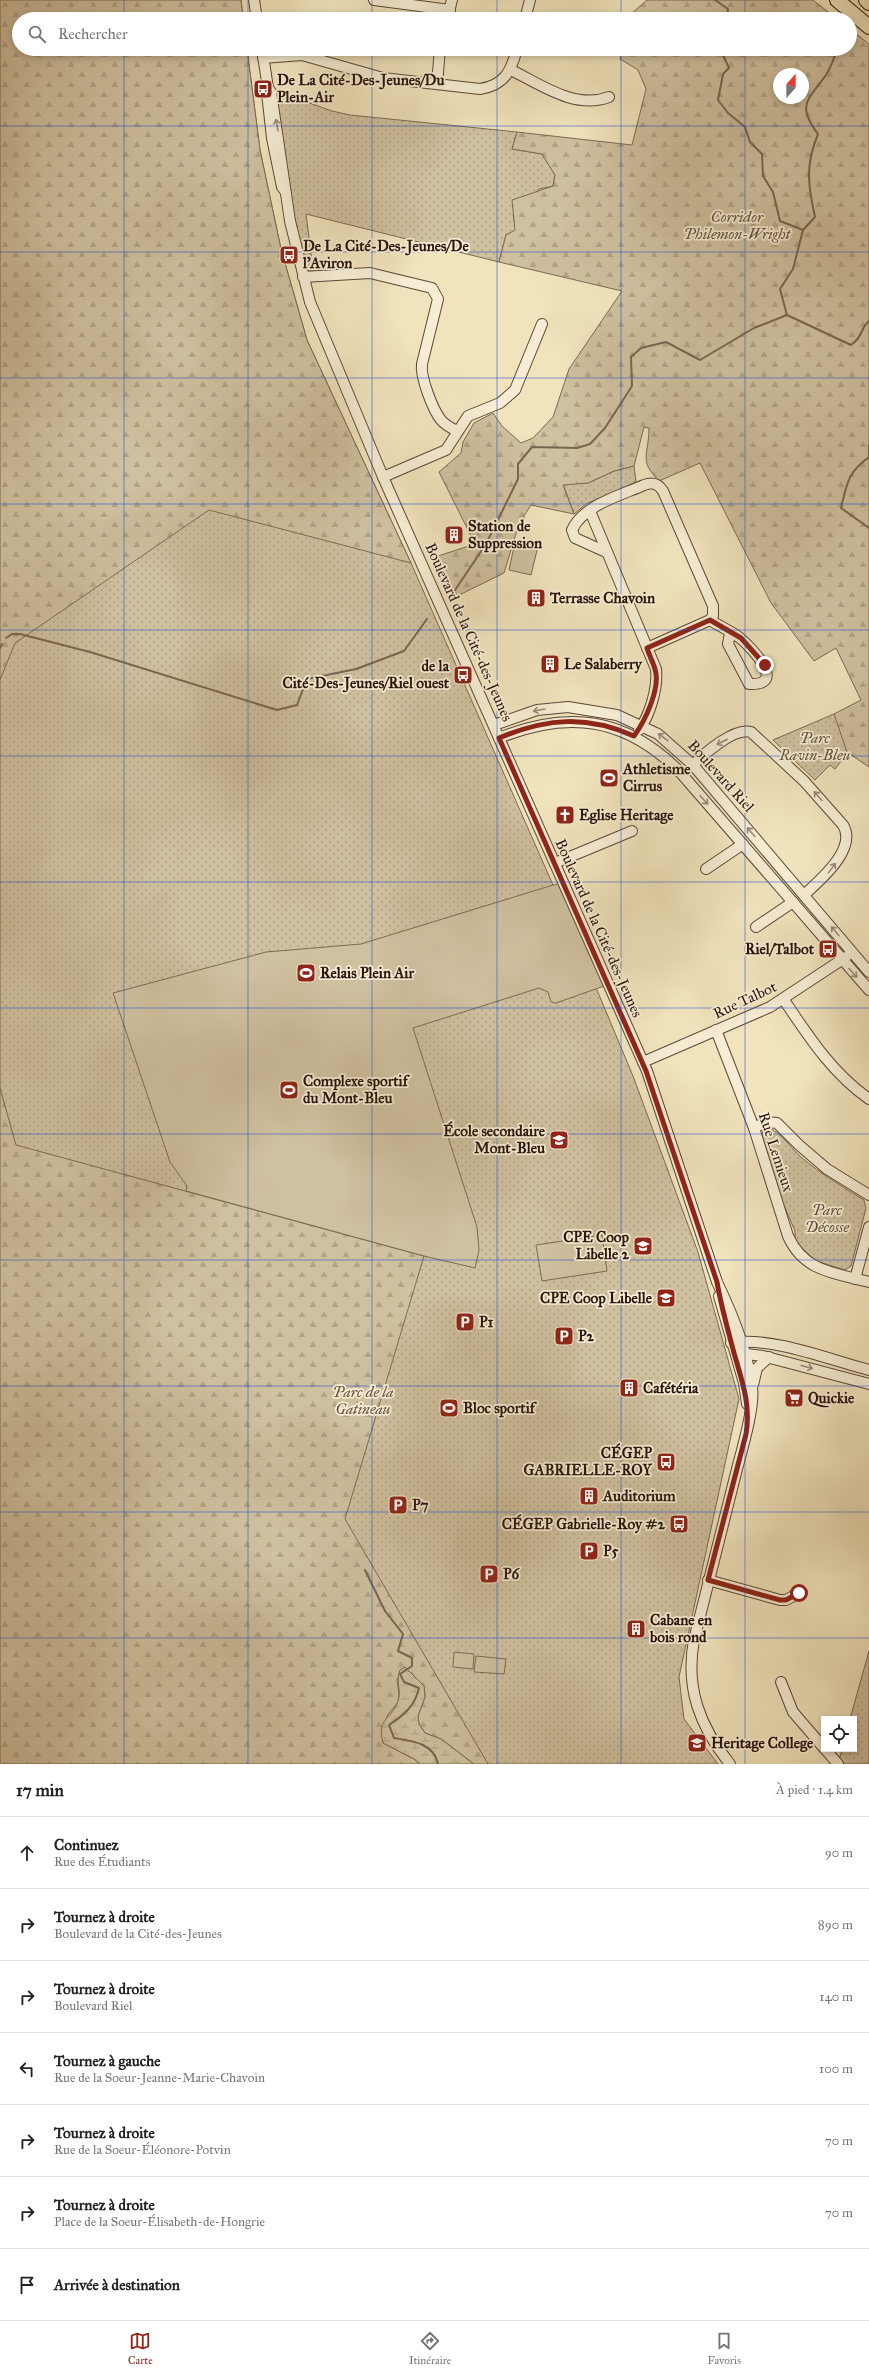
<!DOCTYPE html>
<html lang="fr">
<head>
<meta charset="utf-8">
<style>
	body { margin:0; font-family:"IM FELL Great Primer",serif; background:#f2f2f2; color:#222 }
	.controls { position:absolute; right:12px; bottom:12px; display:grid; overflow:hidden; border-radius:0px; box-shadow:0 2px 6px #0003 }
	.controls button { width:36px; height:36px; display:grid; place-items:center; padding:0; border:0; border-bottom:1px solid #e0e0e0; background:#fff; color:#222; font:20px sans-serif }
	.compass { position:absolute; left:773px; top:68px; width:36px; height:36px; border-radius:50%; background:#fff; box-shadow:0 2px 6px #0003; rotate:21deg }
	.stop { position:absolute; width:12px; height:12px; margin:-9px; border:3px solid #8f2418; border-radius:50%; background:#fff }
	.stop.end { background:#8f2418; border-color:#fff; box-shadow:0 1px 4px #0008 }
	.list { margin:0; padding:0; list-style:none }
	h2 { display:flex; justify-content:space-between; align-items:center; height:52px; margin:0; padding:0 16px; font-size:17px }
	h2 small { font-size:13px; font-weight:400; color:#767676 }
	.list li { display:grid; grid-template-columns:26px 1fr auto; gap:12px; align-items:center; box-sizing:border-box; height:72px; padding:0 16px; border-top:1px solid #e0e0e0 }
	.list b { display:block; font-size:15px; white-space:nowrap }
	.list p { margin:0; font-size:13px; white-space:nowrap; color:#767676 }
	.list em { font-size:13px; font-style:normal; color:#767676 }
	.icon { flex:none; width:22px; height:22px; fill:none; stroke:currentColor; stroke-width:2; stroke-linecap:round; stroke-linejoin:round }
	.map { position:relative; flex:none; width:869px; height:1764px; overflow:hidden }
	.search { position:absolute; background:#fff; box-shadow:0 2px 6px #0003; left:12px; right:12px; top:12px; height:44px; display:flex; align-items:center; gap:10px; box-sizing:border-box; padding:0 14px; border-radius:22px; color:#767676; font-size:15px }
	.sheet { height:556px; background:#fff }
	nav { display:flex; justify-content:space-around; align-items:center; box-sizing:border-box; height:56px; border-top:1px solid #e0e0e0; background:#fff; font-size:11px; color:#767676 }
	nav a { display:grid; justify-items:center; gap:2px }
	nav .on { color:#8f2418 }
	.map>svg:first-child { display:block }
	.green { fill:url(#green-dots); stroke:#7c6a54 }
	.forest { fill:url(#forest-firs); stroke:#7c6a54; fill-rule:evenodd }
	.wetland { fill:url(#wetland-marsh); stroke:#7c6a54 }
	.pitch { fill:#cfc09f; stroke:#7c6a54 }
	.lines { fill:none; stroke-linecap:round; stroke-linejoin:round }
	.stream { stroke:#796651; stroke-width:2 }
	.minor-casing { stroke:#5c4737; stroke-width:12 }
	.highway-casing { stroke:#2a130a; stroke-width:16 }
	.minor { stroke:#f6edd4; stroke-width:10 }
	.highway { stroke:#f1e4bd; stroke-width:14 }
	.oneway { stroke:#9a8b79 }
	.route { stroke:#8f2418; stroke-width:5 }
	.grid { fill:none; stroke:#1d4ed8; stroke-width:1; stroke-opacity:0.55 }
	.labels { text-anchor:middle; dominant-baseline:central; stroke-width:3.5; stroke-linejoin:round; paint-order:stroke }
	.poi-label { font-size:15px; font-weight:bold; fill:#2a130a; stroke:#f6edd4; text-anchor:start }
	.park-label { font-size:15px; font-style:italic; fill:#64503e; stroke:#f6edd4 }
	.street-label { font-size:15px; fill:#2a130a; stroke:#f6edd4 }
</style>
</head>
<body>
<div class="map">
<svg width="869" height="1764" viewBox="0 0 869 1764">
	<defs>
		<pattern id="green-dots" width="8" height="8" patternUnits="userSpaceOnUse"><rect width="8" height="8" fill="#cfc09f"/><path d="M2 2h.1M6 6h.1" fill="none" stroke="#b2a488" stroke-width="1.8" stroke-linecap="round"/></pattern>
		<pattern id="forest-firs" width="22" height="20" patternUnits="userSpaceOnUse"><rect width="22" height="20" fill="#cfc09f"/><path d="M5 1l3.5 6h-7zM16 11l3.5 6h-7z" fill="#b2a488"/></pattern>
		<pattern id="wetland-marsh" width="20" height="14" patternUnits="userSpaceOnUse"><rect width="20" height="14" fill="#cfc09f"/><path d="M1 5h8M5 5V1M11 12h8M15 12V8" fill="none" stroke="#b2a488"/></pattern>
	</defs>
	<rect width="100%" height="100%" fill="#f1e4bd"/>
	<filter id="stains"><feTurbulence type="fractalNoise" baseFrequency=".005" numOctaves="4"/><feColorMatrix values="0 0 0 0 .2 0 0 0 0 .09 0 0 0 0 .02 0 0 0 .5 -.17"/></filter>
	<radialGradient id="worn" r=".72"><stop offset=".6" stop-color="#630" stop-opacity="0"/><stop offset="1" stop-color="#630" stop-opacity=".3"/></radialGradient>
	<g class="green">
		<polygon points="0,0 241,0 243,19 19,19 19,49 247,49 260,150 281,249 307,340 411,563 553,885 633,1076 698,1252 739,1399 679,1677 684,1719 718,1764 0,1764"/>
		<polygon points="268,88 332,111 350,115 517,132 512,149 542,154 555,175 553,186 539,189 513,215 516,230 506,235 499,262 306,214 314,276 303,277"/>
		<polygon points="634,466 636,482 586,504 574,514 563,484 588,483 614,471"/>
		<polygon points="851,712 848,752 835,769 830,765 815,780 773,740 834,714"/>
		<path d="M768,1128c14,4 23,21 34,30 19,16 41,29 62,42l2,8 -15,58 -6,4 -29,-9 -21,-19v-11l-13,-30 -20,-66 1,-5z"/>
		<polygon points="869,1651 869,1764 838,1764 842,1749 854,1749 854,1719 850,1719"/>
	</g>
	<g class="forest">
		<polygon points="0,0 241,0 243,19 19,19 19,49 247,49 260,150 281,249 307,340 411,563 209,510 15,643 0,680"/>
		<polygon points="647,0 813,0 837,19 630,19 631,14"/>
		<path d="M850,29l19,15v723l-22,-15 -13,-38 27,-14 -25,-52 -22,13 -43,-58 -71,-140 -41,18c-21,-21 -10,-26 -10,-53l-5,-1 -10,39 -20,5 -26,12 -25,2 11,29 -43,-9 -7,11v9l-6,2 -14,46 -55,27 -17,-42 43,-14 -36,-72 22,-19 2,-11 11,-19 19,-10 9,13 19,17 12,-5 20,-21 16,-48 53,-78 -123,-29 7,-27 9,-5 -3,-30 41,-14 2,-11 -13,-21 -30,-5 5,-17 115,13 14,-56 -8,-19 -18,-11 3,-10h227zM779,74h24v24h-24z"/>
		<polygon points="0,1088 16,1145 424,1256 345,1519 488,1764 474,1764 441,1739 425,1733 419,1724 418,1716 425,1697 424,1686 405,1667 397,1679 399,1694 398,1702 387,1716 383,1743 414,1759 420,1764 0,1764"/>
	</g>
	<path class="wetland" d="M405,1667l19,19 1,11 -7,19 1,8 6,9 16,6 33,25h-54l-6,-5 -31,-16c-7,-26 10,-24 15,-42 4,-11 -3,-19 2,-31z"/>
	<g class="pitch">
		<polygon points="515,542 538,546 531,575 509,570"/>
		<polygon points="563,882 607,985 556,1003 551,1002 548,992 539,988 413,1028 477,1227 479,1250 475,1268 424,1256 186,1191 187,1186 170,1162 113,993 266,952 361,944"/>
		<polygon points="602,1235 607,1271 542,1281 536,1245"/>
		<polygon points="454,1652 474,1654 473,1669 453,1667"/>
		<polygon points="476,1656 506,1659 504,1674 474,1672"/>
	</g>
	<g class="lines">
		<g class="stream">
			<polyline points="715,0 728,9 727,19"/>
			<path d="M722,49v4l7,15 -6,6 -5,26 10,13 17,14 5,15 12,12 1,22 10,16 7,29 23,9 -10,39 -13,20 7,26 64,30c13,-9 9,-17 18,-24"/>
			<path d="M803,230l12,-13c-7,-32 -10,-52 3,-83 -22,-29 -10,-34 8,-59 5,-8 8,-18 12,-26"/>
			<path d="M869,445v12c-22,16 -22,27 -28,51l28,20"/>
			<polyline points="451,596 486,544 518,479 518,464 532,447 577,448 590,444 605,428 632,386 631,357 641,348 666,342 700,360 754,328 787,315"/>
			<polyline points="6,638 12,634 20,634 90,652 277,710 297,705 307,679 356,669 404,651 427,619"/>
			<polyline points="0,648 2,644"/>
			<path d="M365,1570l20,41 18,23 -5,17 14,7v8l-12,8 4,8 15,6c-4,18 -15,27 -30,37l5,13c18,3 40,5 44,26"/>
		</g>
		<g class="minor-casing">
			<g id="minor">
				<polyline points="254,0 257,19"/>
				<polyline points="374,0 450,10"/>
				<polyline points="447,19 452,0"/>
				<polyline points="525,19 530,0"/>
				<polyline points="262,49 268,88"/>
				<path d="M263,58l39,-3 81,23 97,11c25,-4 31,-18 37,-40"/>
				<path d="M511,70c29,14 64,40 98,27"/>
				<polyline points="437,84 440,49"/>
				<path d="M285,191l-3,-4 -10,-49 -5,-45 1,-5 3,4 19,129 20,81 73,175 264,594 70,211c16,33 31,70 35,106 3,18 -10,62 -15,81 -14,57 -29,114 -43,171 -9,48 6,87 36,124"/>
				<path d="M303,277l67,-4 62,15 6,11 -16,65c-2,13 11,46 19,56 4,5 10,8 16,11"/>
				<polyline points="383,477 446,450 468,416 500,403 515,390 542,324"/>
				<path d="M590,511l66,158c2,19 -6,46 -17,61"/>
				<path d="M606,552l-31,-14 -3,-8c11,-25 50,-35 72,-45 8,-3 14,-2 19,6l50,115v10l-3,4 -63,28"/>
				<path d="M710,620c9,6 21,11 30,18 12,10 48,48 9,46l-2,-4 -19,-36 2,-11"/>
				<polyline points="494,725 537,710 568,707 617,715 658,734 693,765 869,972"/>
				<path d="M499,738c69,-28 126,-21 180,33l190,219"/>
				<path d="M693,765c11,-11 41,-38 58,-33l53,49 39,44c15,24 -24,56 -39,70"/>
				<polyline points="555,863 632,831"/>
				<polyline points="706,869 743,844"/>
				<polyline points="756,927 793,902"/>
				<path d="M784,1000c25,37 48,73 85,99"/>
				<path d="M716,1030l38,98 34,108c16,36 47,37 81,46"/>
				<polyline points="643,1062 770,1007 846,957"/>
				<polyline points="754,1128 766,1122 777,1123 799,1145 827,1169 869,1195"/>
				<polyline points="855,1279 869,1227"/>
				<polyline points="719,1296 744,1383 747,1404"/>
				<path d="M731,1343c40,-7 99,17 138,27"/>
				<polyline points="738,1353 763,1356 869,1384"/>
				<polyline points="753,1385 757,1368 769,1357"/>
				<polyline points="708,1580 780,1600 786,1600 799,1593"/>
				<polyline points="781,1682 793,1712 824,1748"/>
				<polyline points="825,1749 838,1764"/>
			</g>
		</g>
		<g class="highway-casing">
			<g id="highway">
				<polyline points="837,0 869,27"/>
				<polyline points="866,0 869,3"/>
			</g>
		</g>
		<use href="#minor" class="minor"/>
		<use href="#highway" class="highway"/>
	</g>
	<defs><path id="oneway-shaft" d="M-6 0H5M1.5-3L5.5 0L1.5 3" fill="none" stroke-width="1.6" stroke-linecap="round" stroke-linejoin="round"/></defs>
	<g class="oneway">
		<use href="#oneway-shaft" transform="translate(277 125) rotate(-100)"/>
		<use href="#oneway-shaft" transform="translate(539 710) rotate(170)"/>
		<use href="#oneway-shaft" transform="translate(663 737) rotate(-143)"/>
		<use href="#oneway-shaft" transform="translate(722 742) rotate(153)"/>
		<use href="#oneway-shaft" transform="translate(818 796) rotate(-131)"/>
		<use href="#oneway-shaft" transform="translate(704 800) rotate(48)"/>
		<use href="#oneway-shaft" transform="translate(751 832) rotate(-131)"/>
		<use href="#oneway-shaft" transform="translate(832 868) rotate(-54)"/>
		<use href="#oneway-shaft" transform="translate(835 931) rotate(-130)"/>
		<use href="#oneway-shaft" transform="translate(853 973) rotate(48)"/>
		<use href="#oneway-shaft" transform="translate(807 1367) rotate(15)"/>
	</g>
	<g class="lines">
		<path class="route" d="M765,665l-24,-27 -31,-18 -63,28c2,7 6,14 8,21 6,19 -10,52 -21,67 -48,-21 -87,-18 -135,2l147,333 71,211c4,24 11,48 17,71 8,28 17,52 12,81l-38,146 72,20h6l13,-7"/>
	</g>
	<path class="grid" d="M124,0v19M248,0v19M372,0v19M497,0v19M621,0v19M745,0v19M124,49v1715M248,49v1715M372,49v1715M497,49v1715M621,49v1715M745,49v1715M0,126h869M0,252h869M0,378h869M0,504h869M0,630h869M0,756h869M0,882h869M0,1008h869M0,1134h869M0,1260h869M0,1386h869M0,1512h869M0,1638h869"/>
	<defs>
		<g id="bus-square" transform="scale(1)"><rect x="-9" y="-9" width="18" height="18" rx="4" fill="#8f2418" stroke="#f6edd4"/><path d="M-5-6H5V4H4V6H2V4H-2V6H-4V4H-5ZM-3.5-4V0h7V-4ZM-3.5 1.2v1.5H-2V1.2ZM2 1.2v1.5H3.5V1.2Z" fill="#fff"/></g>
		<g id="building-square" transform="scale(1)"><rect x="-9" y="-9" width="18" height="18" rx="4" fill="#8f2418" stroke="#f6edd4"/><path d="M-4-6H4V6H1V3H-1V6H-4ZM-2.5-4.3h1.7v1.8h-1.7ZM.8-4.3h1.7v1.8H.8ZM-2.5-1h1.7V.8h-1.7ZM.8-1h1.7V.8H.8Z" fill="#fff"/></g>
		<g id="stadium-square" transform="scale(1)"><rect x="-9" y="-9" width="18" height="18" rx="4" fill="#8f2418" stroke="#f6edd4"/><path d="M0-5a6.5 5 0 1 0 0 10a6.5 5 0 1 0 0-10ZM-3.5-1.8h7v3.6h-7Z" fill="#fff"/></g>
		<g id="church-square" transform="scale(1)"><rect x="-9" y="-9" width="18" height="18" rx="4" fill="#8f2418" stroke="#f6edd4"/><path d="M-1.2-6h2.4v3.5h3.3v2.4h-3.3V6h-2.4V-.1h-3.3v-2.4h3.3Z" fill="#fff"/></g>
		<g id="school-square" transform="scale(1)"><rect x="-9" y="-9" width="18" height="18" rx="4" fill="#8f2418" stroke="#f6edd4"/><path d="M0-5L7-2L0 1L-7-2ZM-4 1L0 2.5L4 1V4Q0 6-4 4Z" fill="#fff"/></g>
		<g id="parking-square" transform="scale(1)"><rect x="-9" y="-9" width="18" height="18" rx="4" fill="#8f2418" stroke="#f6edd4"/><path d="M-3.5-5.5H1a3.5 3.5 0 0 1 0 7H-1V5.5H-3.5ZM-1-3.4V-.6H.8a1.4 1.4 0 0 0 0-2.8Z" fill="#fff"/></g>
		<g id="supermarket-square" transform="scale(1)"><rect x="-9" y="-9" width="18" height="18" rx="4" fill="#8f2418" stroke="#f6edd4"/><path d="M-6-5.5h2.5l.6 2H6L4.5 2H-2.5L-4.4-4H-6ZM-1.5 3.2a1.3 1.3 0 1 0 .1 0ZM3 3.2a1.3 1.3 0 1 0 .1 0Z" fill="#fff"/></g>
		<g id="university-square" transform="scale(1)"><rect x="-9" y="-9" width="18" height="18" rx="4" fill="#8f2418" stroke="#f6edd4"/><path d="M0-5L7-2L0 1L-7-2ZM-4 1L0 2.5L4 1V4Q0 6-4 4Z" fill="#fff"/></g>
	</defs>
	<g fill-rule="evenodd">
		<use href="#bus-square" x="263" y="89"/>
		<use href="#bus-square" x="289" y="255"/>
		<use href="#building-square" x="454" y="535"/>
		<use href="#building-square" x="536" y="598"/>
		<use href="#building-square" x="550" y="664"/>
		<use href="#bus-square" x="463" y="675"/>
		<use href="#stadium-square" x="609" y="778"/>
		<use href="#church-square" x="565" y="815"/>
		<use href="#bus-square" x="828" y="949"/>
		<use href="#stadium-square" x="306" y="973"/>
		<use href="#stadium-square" x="289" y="1090"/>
		<use href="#school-square" x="559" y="1140"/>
		<use href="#school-square" x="643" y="1246"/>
		<use href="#school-square" x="666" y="1298"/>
		<use href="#parking-square" x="465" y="1322"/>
		<use href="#parking-square" x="564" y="1336"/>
		<use href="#building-square" x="629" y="1388"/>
		<use href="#supermarket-square" x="794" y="1398"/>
		<use href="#stadium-square" x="449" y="1408"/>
		<use href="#bus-square" x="666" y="1462"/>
		<use href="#building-square" x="589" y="1496"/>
		<use href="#parking-square" x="398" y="1505"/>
		<use href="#bus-square" x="679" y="1524"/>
		<use href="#parking-square" x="589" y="1551"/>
		<use href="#parking-square" x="489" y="1574"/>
		<use href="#building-square" x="636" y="1629"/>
		<use href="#university-square" x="697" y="1743"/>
	</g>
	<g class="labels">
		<g class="poi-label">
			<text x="277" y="80">De La Cité-Des-Jeunes/Du<tspan x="277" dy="17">Plein-Air</tspan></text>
			<text x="303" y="246">De La Cité-Des-Jeunes/De<tspan x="303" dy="17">l'Aviron</tspan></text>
			<text x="468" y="526">Station de<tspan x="468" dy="17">Suppression</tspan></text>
			<text x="550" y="598">Terrasse Chavoin</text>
			<text x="564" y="664">Le Salaberry</text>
			<text x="449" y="666" text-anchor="end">de la<tspan x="449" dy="17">Cité-Des-Jeunes/Riel ouest</tspan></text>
			<text x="623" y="769">Athletisme<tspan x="623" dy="17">Cirrus</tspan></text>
			<text x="579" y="815">Eglise Heritage</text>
			<text x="814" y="949" text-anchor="end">Riel/Talbot</text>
			<text x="320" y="973">Relais Plein Air</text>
			<text x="303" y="1081">Complexe sportif<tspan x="303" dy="17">du Mont-Bleu</tspan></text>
			<text x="545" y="1131" text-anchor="end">École secondaire<tspan x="545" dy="17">Mont-Bleu</tspan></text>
			<text x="629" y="1237" text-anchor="end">CPE Coop<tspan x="629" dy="17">Libelle 2</tspan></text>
			<text x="652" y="1298" text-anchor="end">CPE Coop Libelle</text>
			<text x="479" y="1322">P1</text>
			<text x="578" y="1336">P2</text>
			<text x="643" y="1388">Cafétéria</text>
			<text x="808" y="1398">Quickie</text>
			<text x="463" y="1408">Bloc sportif</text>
			<text x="652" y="1453" text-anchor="end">CÉGEP<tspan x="652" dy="17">GABRIELLE-ROY</tspan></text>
			<text x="603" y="1496">Auditorium</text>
			<text x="412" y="1505">P7</text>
			<text x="665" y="1524" text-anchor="end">CÉGEP Gabrielle-Roy #2</text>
			<text x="603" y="1551">P5</text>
			<text x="503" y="1574">P6</text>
			<text x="650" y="1620">Cabane en<tspan x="650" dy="17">bois rond</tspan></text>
			<text x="711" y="1743">Heritage College</text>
		</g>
		<g class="park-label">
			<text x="737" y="217">Corridor<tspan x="737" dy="17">Philemon-Wright</tspan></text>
			<text x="815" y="738">Parc<tspan x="815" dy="17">Ravin-Bleu</tspan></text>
			<text x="827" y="1210">Parc<tspan x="827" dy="17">Décosse</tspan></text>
			<text x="363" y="1392">Parc de la<tspan x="363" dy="17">Gatineau</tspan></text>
		</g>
		<g class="street-label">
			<text transform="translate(469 632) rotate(66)">Boulevard de la Cité-des-Jeunes</text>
			<text transform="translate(721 776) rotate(48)">Boulevard Riel</text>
			<text transform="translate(599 928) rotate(66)">Boulevard de la Cité-des-Jeunes</text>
			<text transform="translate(745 1000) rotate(-25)">Rue Talbot</text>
			<text transform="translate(776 1152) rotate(72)">Rue Lemieux</text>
		</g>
	</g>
	<rect width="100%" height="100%" filter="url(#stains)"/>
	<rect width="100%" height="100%" fill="url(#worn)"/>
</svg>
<div class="controls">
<button><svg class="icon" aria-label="locate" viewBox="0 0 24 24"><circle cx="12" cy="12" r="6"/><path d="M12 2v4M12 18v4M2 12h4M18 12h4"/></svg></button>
</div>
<svg class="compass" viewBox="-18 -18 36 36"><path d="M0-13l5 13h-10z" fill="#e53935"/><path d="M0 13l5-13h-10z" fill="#767676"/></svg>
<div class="stop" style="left:799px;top:1593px"></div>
<div class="stop end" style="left:765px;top:665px"></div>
<div class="search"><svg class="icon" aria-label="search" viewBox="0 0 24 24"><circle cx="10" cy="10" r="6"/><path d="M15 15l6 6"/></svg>Rechercher</div>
</div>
<section class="sheet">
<h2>17 min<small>À pied · 1.4 km</small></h2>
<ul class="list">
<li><svg class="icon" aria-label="ahead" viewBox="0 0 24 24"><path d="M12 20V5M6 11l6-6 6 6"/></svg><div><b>Continuez</b><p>Rue des Étudiants</p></div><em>90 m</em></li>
<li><svg class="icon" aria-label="right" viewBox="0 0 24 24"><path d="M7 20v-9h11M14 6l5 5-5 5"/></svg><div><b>Tournez à droite</b><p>Boulevard de la Cité-des-Jeunes</p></div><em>890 m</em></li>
<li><svg class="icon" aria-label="right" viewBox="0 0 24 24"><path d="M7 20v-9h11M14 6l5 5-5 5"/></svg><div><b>Tournez à droite</b><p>Boulevard Riel</p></div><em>140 m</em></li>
<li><svg class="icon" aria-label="left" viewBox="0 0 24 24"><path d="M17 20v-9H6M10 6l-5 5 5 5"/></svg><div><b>Tournez à gauche</b><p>Rue de la Soeur-Jeanne-Marie-Chavoin</p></div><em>100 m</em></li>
<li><svg class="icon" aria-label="right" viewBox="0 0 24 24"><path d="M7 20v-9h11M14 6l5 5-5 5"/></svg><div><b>Tournez à droite</b><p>Rue de la Soeur-Éléonore-Potvin</p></div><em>70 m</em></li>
<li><svg class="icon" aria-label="right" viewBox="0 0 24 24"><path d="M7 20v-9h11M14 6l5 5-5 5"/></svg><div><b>Tournez à droite</b><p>Place de la Soeur-Élisabeth-de-Hongrie</p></div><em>70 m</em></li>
<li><svg class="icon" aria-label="arrive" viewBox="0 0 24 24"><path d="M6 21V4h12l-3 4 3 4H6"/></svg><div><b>Arrivée à destination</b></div></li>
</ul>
</section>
<nav>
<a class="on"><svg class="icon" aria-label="map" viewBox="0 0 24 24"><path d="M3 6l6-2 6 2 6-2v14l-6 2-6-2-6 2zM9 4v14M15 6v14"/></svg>Carte</a>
<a><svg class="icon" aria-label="directions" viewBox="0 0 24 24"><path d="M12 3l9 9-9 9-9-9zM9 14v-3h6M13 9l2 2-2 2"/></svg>Itinéraire</a>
<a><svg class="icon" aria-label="saved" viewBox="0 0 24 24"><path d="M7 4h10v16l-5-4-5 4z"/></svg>Favoris</a>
</nav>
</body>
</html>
